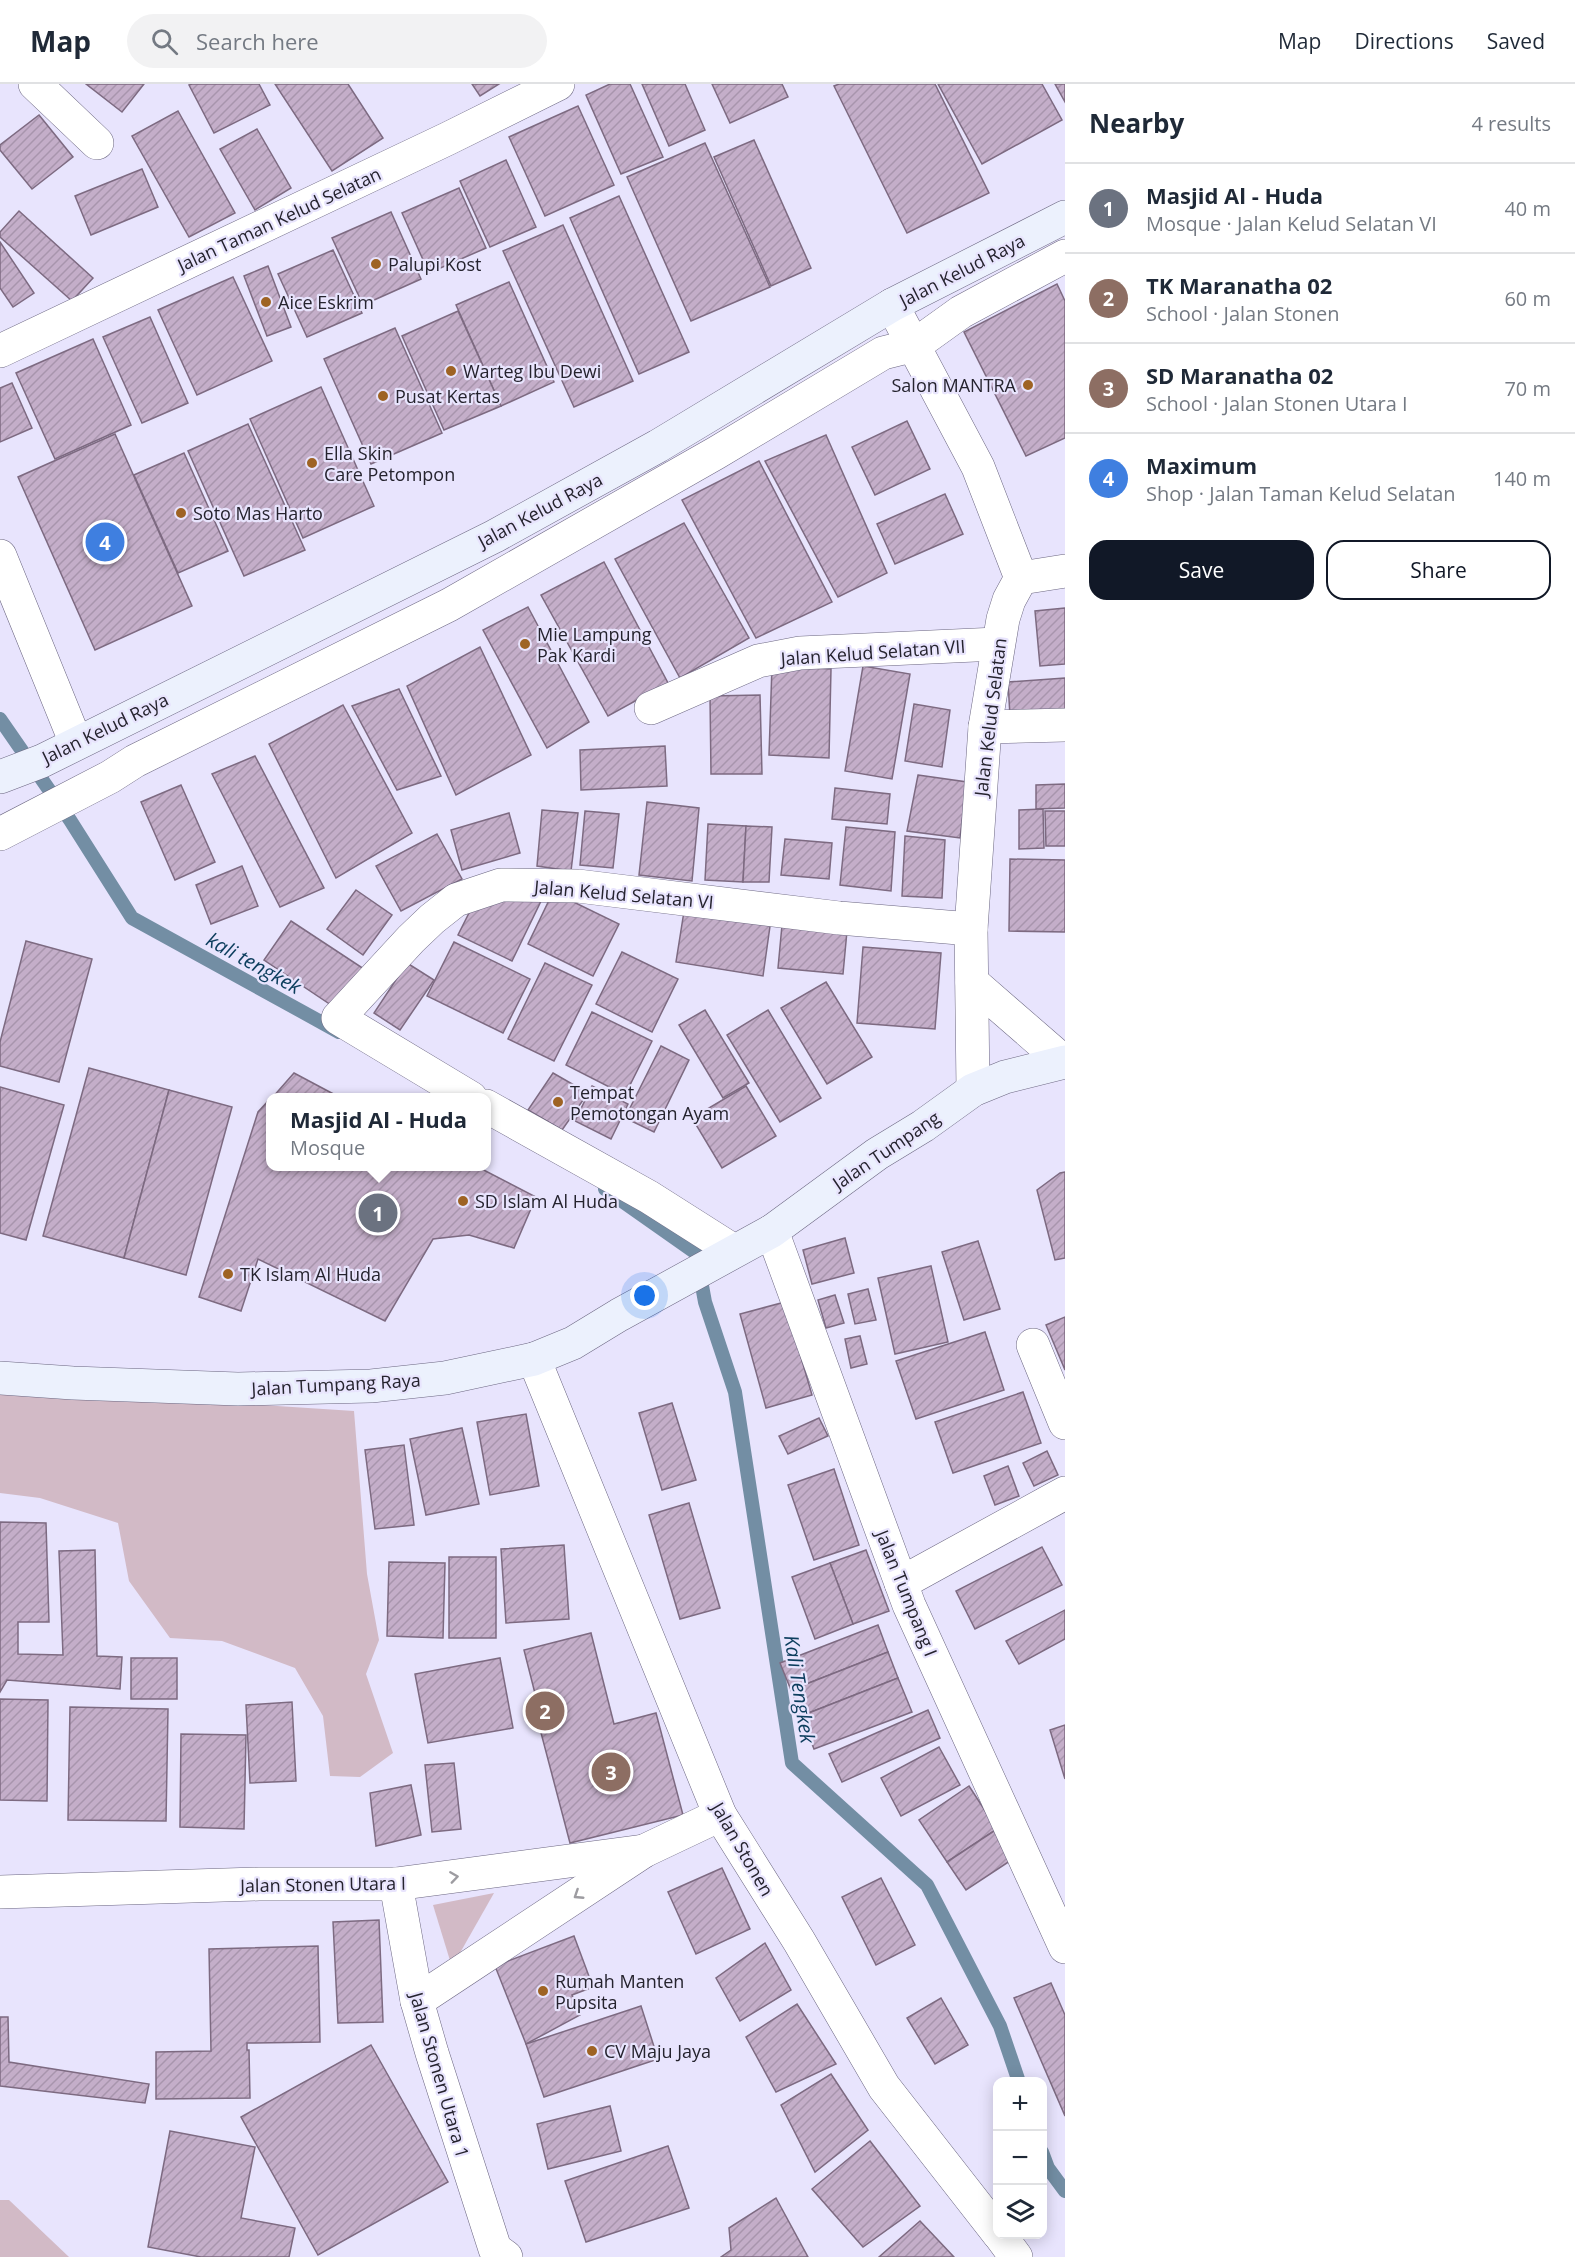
<!DOCTYPE html>
<html lang="en">
<head>
<meta charset="utf-8">
<style>
	body { margin:0; font-family:"Open Sans",sans-serif; background:#f2f2f3; color:#1f2937 }
	.controls { position:absolute; right:18px; bottom:18px; display:grid; overflow:hidden; border-radius:12px; box-shadow:0 3px 15px #0003 }
	.controls button { width:54px; height:54px; display:grid; place-items:center; padding:0; border:0; border-bottom:2px solid #e0e1e3; background:#fff; color:#1f2937; font:30px sans-serif }
	.you { position:absolute; left:645px; top:1212px; width:21px; height:21px; margin:-15px; border:4px solid #fff; border-radius:50%; background:#1a73e8; box-shadow:0 0 0 9px #1a73e833 }
	.badge { display:grid; place-items:center; width:39px; height:39px; border-radius:50%; background:#111827; color:#fff; font-size:20px; font-weight:700 }
	.pin { position:absolute; translate:-50% -50%; border:3px solid #fff; box-shadow:0 2px 6px #0006 }
	.popup { position:absolute; left:266px; top:1009px; width:225px; height:78px; box-sizing:border-box; display:grid; place-content:center; border-radius:12px; background:#fff; filter:drop-shadow(0 2px 4px #0005); font-size:20px; white-space:nowrap; color:#747a83 }
	.popup b { font-size:22px; color:#1f2937 }
	.popup::after { content:''; position:absolute; left:50%; top:100%; margin-left:-12px; border:12px solid transparent; border-top-color:#fff }
	.list { margin:0; padding:0; list-style:none }
	h2 { display:flex; justify-content:space-between; align-items:center; height:78px; margin:0; padding:0 24px; font-size:26px }
	h2 small { font-size:20px; font-weight:400; color:#747a83 }
	.list li { display:grid; grid-template-columns:39px 1fr auto; gap:18px; align-items:center; box-sizing:border-box; height:90px; padding:0 24px; border-top:2px solid #e0e1e3 }
	.list b { display:block; font-size:22px; white-space:nowrap }
	.list p { margin:0; font-size:20px; white-space:nowrap; color:#747a83 }
	.list em { font-size:20px; font-style:normal; color:#747a83 }
	.actions { display:flex; gap:12px; padding:18px 24px }
	.actions a { flex:1; padding:14px 0; border:2px solid #111827; border-radius:18px; text-align:center; font-size:21px; color:#111827 }
	.actions .main { background:#111827; color:#fff }
	.icon { flex:none; width:33px; height:33px; fill:none; stroke:currentColor; stroke-width:2; stroke-linecap:round; stroke-linejoin:round }
	.map { position:relative; flex:none; width:1065px; height:2173px; overflow:hidden }
	header { display:flex; align-items:center; gap:36px; box-sizing:border-box; height:84px; padding:0 30px; background:#fff; border-bottom:2px solid #e0e1e3 }
	header strong { font-size:28px }
	nav { display:flex; gap:33px; margin-inline-start:auto; font-size:21px }
	.search { width:420px; height:54px; background:#f2f2f3; display:flex; align-items:center; gap:15px; box-sizing:border-box; padding:0 21px; border-radius:33px; color:#747a83; font-size:22px }
	main { display:flex }
	aside { flex:1; background:#fff }
	.map>svg:first-child { display:block }
	.green { fill:#d2bac6 }
	.lines { fill:none; stroke-linecap:round; stroke-linejoin:round }
	.stream { stroke:#738ea4; stroke-width:14 }
	.building { fill:url(#building-hatch); stroke:#7d6a81; stroke-width:1.5 }
	.street-casing { stroke:#6b6681; stroke-width:34 }
	.secondary-casing { stroke:#6b6681; stroke-width:34 }
	.street { stroke:#fff; stroke-width:33 }
	.secondary { stroke:#ecf1fd; stroke-width:33 }
	.oneway { stroke:#9d9ca1 }
	.poi-dot { fill:#9e6324; stroke:#e8e4fd; stroke-width:2 }
	.labels { text-anchor:middle; dominant-baseline:central; stroke-width:4.5; stroke-linejoin:round; paint-order:stroke }
	.street-label { font-size:18px; fill:#25232e; stroke:#e8e4fd }
	.poi-label { font-size:18px; fill:#25232e; stroke:#e8e4fd; text-anchor:start }
	.water-label { font-size:20px; font-style:italic; fill:#0c3d5d; stroke:#e8e4fd }
</style>
</head>
<body>
<header>
<strong>Map</strong>
<div class="search"><svg class="icon" aria-label="search" viewBox="0 0 24 24"><circle cx="10" cy="10" r="6"/><path d="M15 15l6 6"/></svg>Search here</div>
<nav><a>Map</a><a>Directions</a><a>Saved</a></nav>
</header>
<main>
<div class="map">
<svg width="1065" height="2173" viewBox="0 0 1065 2173">
	<defs>
		<pattern id="building-hatch" width="6" height="6" patternUnits="userSpaceOnUse" patternTransform="scale(1.5)"><rect width="6" height="6" fill="#c4aec9"/><path d="M-1 1l2-2M0 6l6-6M5 7l2-2" fill="none" stroke="#a895ad"/></pattern>
	</defs>
	<rect width="100%" height="100%" fill="#e8e4fd"/>
	<g class="green">
		<polygon points="0,1304 354,1327 367,1490 379,1556 366,1590 393,1669 360,1693 330,1692 323,1632 295,1584 222,1557 170,1554 129,1497 118,1439 40,1414 0,1409"/>
		<polygon points="494,1809 452,1883 433,1821"/>
		<polygon points="0,2116 9,2116 69,2173 0,2173"/>
	</g>
	<g class="lines">
		<g class="stream">
			<polyline points="0,635 70,736 132,834 339,948"/>
			<polyline points="605,1105 696,1169 705,1218 735,1308 792,1679 927,1801 1000,1942 1019,1998"/>
			<polyline points="1042,2068 1048,2084 1065,2107"/>
		</g>
	</g>
	<g class="building">
		<polygon points="86,0 144,0 122,28"/>
		<polygon points="192,0 259,0 270,21 214,49 189,1"/>
		<polygon points="275,0 348,0 383,54 332,87"/>
		<polygon points="472,0 499,0 480,12"/>
		<polygon points="610,0 630,0 663,73 621,90 586,11"/>
		<polygon points="642,0 685,0 705,46 669,62"/>
		<polygon points="712,0 782,0 788,13 730,39"/>
		<polygon points="839,0 935,0 989,109 907,149 834,2"/>
		<polygon points="938,0 1042,0 1062,36 982,80"/>
		<polygon points="1055,0 1065,0 1065,18"/>
		<polygon points="578,22 614,101 545,132 509,53"/>
		<polygon points="178,27 235,129 189,153 132,52"/>
		<polygon points="39,31 73,73 32,105 0,66 0,61"/>
		<polygon points="257,45 291,104 255,126 220,65"/>
		<polygon points="754,56 811,184 771,202 714,73"/>
		<polygon points="705,59 770,203 691,237 627,93"/>
		<polygon points="506,76 536,143 490,163 460,97"/>
		<polygon points="142,85 158,123 91,151 75,112"/>
		<polygon points="459,104 486,164 429,189 402,129"/>
		<polygon points="619,112 689,268 639,290 570,134"/>
		<polygon points="19,127 93,194 72,217 0,153 0,148"/>
		<polygon points="391,128 421,195 363,221 332,154"/>
		<polygon points="563,141 633,297 574,323 503,167"/>
		<polygon points="0,158 34,209 13,223 0,204"/>
		<polygon points="333,166 362,229 307,253 278,190"/>
		<polygon points="268,182 291,243 267,252 244,192"/>
		<polygon points="233,193 272,277 197,311 158,226"/>
		<polygon points="509,198 554,298 501,322 456,221"/>
		<polygon points="1057,200 1065,217 1065,354 1026,372 964,248"/>
		<polygon points="458,227 501,322 444,346 402,252"/>
		<polygon points="150,233 188,319 142,339 103,253"/>
		<polygon points="395,244 442,349 371,380 324,275"/>
		<polygon points="93,255 131,341 55,375 16,289"/>
		<polygon points="12,299 32,344 0,358 0,304"/>
		<polygon points="321,303 374,422 303,454 250,335"/>
		<polygon points="907,337 930,385 875,411 852,363"/>
		<polygon points="248,340 305,466 244,492 188,367"/>
		<polygon points="115,350 192,522 95,566 18,393"/>
		<polygon points="826,351 887,489 838,513 765,377"/>
		<polygon points="184,369 228,467 178,489 134,391"/>
		<polygon points="759,377 832,518 756,554 682,416"/>
		<polygon points="945,410 963,450 895,480 877,440"/>
		<polygon points="684,439 749,554 680,594 615,475"/>
		<polygon points="604,478 668,599 608,632 541,511"/>
		<polygon points="528,523 589,638 547,664 483,546"/>
		<polygon points="1065,524 1065,580 1040,582 1035,527"/>
		<polygon points="480,563 531,671 456,711 407,602"/>
		<polygon points="772,582 831,585 829,674 769,671"/>
		<polygon points="863,582 910,590 892,695 845,687"/>
		<polygon points="1065,594 1065,628 1010,632 1008,598"/>
		<polygon points="399,605 441,692 397,706 352,622"/>
		<polygon points="760,611 762,690 711,690 710,612"/>
		<polygon points="914,620 950,626 942,683 905,677"/>
		<polygon points="343,621 412,749 336,794 269,660"/>
		<polygon points="665,662 667,702 581,706 580,666"/>
		<polygon points="255,672 324,804 280,823 212,690"/>
		<polygon points="918,691 967,698 960,754 907,747"/>
		<polygon points="1065,700 1065,724 1036,725 1036,701"/>
		<polygon points="181,701 215,778 175,796 141,718"/>
		<polygon points="835,704 890,710 887,740 832,735"/>
		<polygon points="647,718 699,724 692,797 639,791"/>
		<polygon points="1043,725 1044,764 1019,765 1019,726"/>
		<polygon points="542,726 578,729 571,787 537,782"/>
		<polygon points="585,727 619,730 613,784 580,781"/>
		<polygon points="1045,727 1065,727 1065,762 1046,762"/>
		<polygon points="509,729 520,769 462,786 451,746"/>
		<polygon points="708,740 746,742 743,798 705,796"/>
		<polygon points="746,742 772,743 769,798 743,798"/>
		<polygon points="846,743 895,748 891,807 840,801"/>
		<polygon points="437,750 462,795 401,827 376,782"/>
		<polygon points="905,752 945,756 942,814 902,812"/>
		<polygon points="785,755 832,759 829,795 781,791"/>
		<polygon points="1010,775 1065,776 1065,848 1009,847"/>
		<polygon points="242,782 258,822 211,840 196,801"/>
		<polygon points="515,802 542,815 512,877 458,851 473,821"/>
		<polygon points="356,806 392,831 363,871 327,845"/>
		<polygon points="553,808 619,840 593,892 528,860"/>
		<polygon points="685,821 771,835 763,892 676,878"/>
		<polygon points="291,837 364,885 337,925 264,876"/>
		<polygon points="782,841 847,847 843,890 778,884"/>
		<polygon points="26,857 92,875 59,998 0,982 0,958"/>
		<polygon points="454,858 530,895 503,949 427,912"/>
		<polygon points="863,863 941,869 935,945 857,939"/>
		<polygon points="622,868 678,895 652,948 596,920"/>
		<polygon points="407,879 434,896 400,946 374,929"/>
		<polygon points="545,879 592,901 554,977 508,955"/>
		<polygon points="826,898 872,973 827,1000 781,924"/>
		<polygon points="705,926 749,999 723,1014 679,941"/>
		<polygon points="768,926 821,1014 780,1038 727,951"/>
		<polygon points="592,928 652,957 625,1011 566,981"/>
		<polygon points="661,962 689,976 654,1048 625,1034"/>
		<polygon points="89,984 169,1006 124,1174 43,1152"/>
		<polygon points="294,989 341,1014 272,1014"/>
		<polygon points="553,989 588,1009 562,1046 528,1026"/>
		<polygon points="592,1002 628,1020 611,1055 575,1037"/>
		<polygon points="746,1002 776,1052 722,1084 692,1034"/>
		<polygon points="0,1003 64,1021 26,1156 0,1149"/>
		<polygon points="169,1006 232,1023 186,1191 124,1174"/>
		<polygon points="270,1015 270,1082 476,1082 536,1113 514,1164 469,1151 433,1155 385,1237 258,1175 241,1227 199,1213 258,1028"/>
		<polygon points="1065,1088 1065,1174 1055,1176 1037,1106 1060,1089"/>
		<polygon points="845,1154 854,1189 812,1200 803,1166"/>
		<polygon points="978,1157 1000,1225 964,1236 942,1168"/>
		<polygon points="931,1182 948,1258 895,1270 878,1194"/>
		<polygon points="868,1205 876,1236 855,1240 848,1210"/>
		<polygon points="835,1211 844,1239 826,1244 818,1216"/>
		<polygon points="785,1218 812,1311 766,1324 740,1230"/>
		<polygon points="1065,1233 1065,1286 1046,1241"/>
		<polygon points="985,1248 1004,1306 916,1335 896,1277"/>
		<polygon points="860,1252 867,1280 851,1284 845,1255"/>
		<polygon points="1023,1308 1041,1359 953,1389 935,1338"/>
		<polygon points="672,1319 696,1396 662,1406 639,1329"/>
		<polygon points="526,1330 539,1402 490,1411 477,1338"/>
		<polygon points="819,1334 828,1352 788,1370 779,1352"/>
		<polygon points="462,1344 479,1420 426,1431 410,1355"/>
		<polygon points="404,1361 414,1441 375,1445 365,1366"/>
		<polygon points="1047,1367 1058,1391 1034,1402 1023,1379"/>
		<polygon points="1008,1382 1019,1412 995,1421 984,1392"/>
		<polygon points="834,1385 859,1461 814,1476 788,1401"/>
		<polygon points="689,1419 720,1524 680,1535 649,1431"/>
		<polygon points="0,1438 46,1439 49,1538 18,1538 18,1570 63,1571 59,1467 95,1466 97,1572 122,1573 120,1605 7,1596 0,1608"/>
		<polygon points="564,1461 569,1535 506,1539 501,1465"/>
		<polygon points="1042,1463 1062,1501 975,1545 956,1507"/>
		<polygon points="866,1466 889,1527 853,1540 830,1479"/>
		<rect x="449" y="1473" width="47" height="81"/>
		<polygon points="389,1478 445,1479 443,1554 387,1552"/>
		<polygon points="830,1479 853,1540 815,1555 792,1493"/>
		<polygon points="1065,1526 1065,1555 1019,1580 1006,1557"/>
		<polygon points="878,1541 888,1568 791,1606 780,1579"/>
		<polygon points="591,1549 614,1640 656,1629 683,1731 570,1759 540,1645 544,1645 524,1566"/>
		<polygon points="888,1568 898,1594 801,1632 791,1606"/>
		<rect x="131" y="1574" width="46" height="41"/>
		<polygon points="500,1574 513,1644 428,1659 415,1590"/>
		<polygon points="898,1594 912,1628 814,1665 801,1632"/>
		<polygon points="0,1615 48,1616 47,1717 0,1716"/>
		<polygon points="292,1618 296,1697 250,1699 246,1621"/>
		<polygon points="70,1623 168,1625 166,1737 68,1736"/>
		<polygon points="928,1626 940,1654 842,1698 829,1670"/>
		<polygon points="1065,1641 1065,1695 1050,1646"/>
		<polygon points="181,1650 246,1651 244,1745 180,1743"/>
		<polygon points="939,1663 960,1701 901,1732 881,1694"/>
		<polygon points="454,1679 461,1745 432,1748 425,1681"/>
		<polygon points="411,1701 421,1751 376,1762 370,1709"/>
		<polygon points="969,1702 997,1745 947,1778 919,1736"/>
		<polygon points="997,1745 1016,1773 966,1806 947,1778"/>
		<polygon points="722,1784 750,1845 696,1870 668,1808"/>
		<polygon points="881,1794 915,1861 876,1881 842,1813"/>
		<polygon points="379,1836 383,1938 338,1939 333,1838"/>
		<polygon points="574,1852 593,1903 572,1911 580,1931 526,1960 495,1882"/>
		<polygon points="765,1859 791,1906 740,1937 716,1894"/>
		<polygon points="318,1862 320,1958 247,1959 247,1966 249,1966 250,2014 156,2015 156,1968 211,1967 209,1865"/>
		<polygon points="1051,1899 1065,1931 1065,2032 1014,1914"/>
		<polygon points="941,1914 968,1961 935,1980 907,1934"/>
		<polygon points="797,1920 836,1980 776,2008 746,1953"/>
		<polygon points="641,1922 658,1975 544,2013 526,1960"/>
		<polygon points="0,1933 8,1933 9,1978 149,2000 145,2019 0,2002"/>
		<polygon points="371,1961 448,2098 318,2171 241,2033"/>
		<polygon points="831,1990 868,2046 815,2088 781,2021"/>
		<polygon points="610,2022 621,2067 548,2085 537,2040"/>
		<polygon points="170,2047 255,2063 241,2134 295,2144 289,2173 201,2173 148,2163"/>
		<polygon points="870,2057 920,2122 863,2163 812,2105"/>
		<polygon points="668,2062 689,2124 586,2158 565,2097"/>
		<polygon points="776,2114 808,2173 721,2173 731,2166 729,2144"/>
		<polygon points="920,2137 954,2173 879,2173"/>
	</g>
	<g class="lines">
		<g class="street-casing">
			<g id="street">
				<polyline points="35,0 97,59"/>
				<polyline points="892,221 978,383 1021,494 1009,516 1003,535 985,643 971,845 973,1006"/>
				<polyline points="0,267 447,55 558,0"/>
				<polyline points="0,472 76,659"/>
				<polyline points="1021,494 1065,487"/>
				<polyline points="651,624 758,577 800,569 997,560"/>
				<polyline points="985,643 1065,641"/>
				<polyline points="0,750 110,693 135,677 449,521 716,369 883,269 915,261 961,228 1065,172"/>
				<polyline points="972,898 1064,978"/>
				<polyline points="471,1014 338,934 411,855 432,835 456,816 501,801 578,802 839,834 971,845"/>
				<polyline points="486,1022 649,1113 734,1167"/>
				<polyline points="772,1147 909,1521 1065,1863"/>
				<polyline points="1033,1261 1065,1339"/>
				<polyline points="534,1275 720,1731 799,1857 884,2003 998,2149"/>
				<polyline points="901,1499 1065,1409"/>
				<polyline points="396,1800 417,1917 432,1969 495,2165 506,2173"/>
				<polyline points="0,1808 259,1800 396,1800 644,1767"/>
				<polyline points="417,1917 644,1767 720,1731"/>
				<polyline points="999,2150 1016,2173"/>
			</g>
		</g>
		<g class="secondary-casing">
			<g id="secondary">
				<polyline points="0,693 42,677 495,452 658,362 892,221 1065,133"/>
				<polyline points="0,1294 73,1299 238,1305 371,1302 445,1294 534,1275 573,1259 619,1231 772,1147 877,1070 923,1042 973,1006 1005,993 1065,978"/>
			</g>
		</g>
		<use href="#street" class="street"/>
		<use href="#secondary" class="secondary"/>
	</g>
	<defs><path id="oneway-chevron" d="M-2-3.5L2.5 0L-2 3.5" fill="none" stroke-width="1.6" stroke-linecap="round" stroke-linejoin="round" transform="scale(1.5)"/></defs>
	<g class="oneway">
		<use href="#oneway-chevron" transform="translate(454 1793) rotate(-8)"/>
		<use href="#oneway-chevron" transform="translate(578 1811) rotate(147)"/>
	</g>
	<g class="poi-dot">
		<circle cx="376" cy="180" r="6"/>
		<circle cx="266" cy="218" r="6"/>
		<circle cx="451" cy="287" r="6"/>
		<circle cx="1028" cy="301" r="6"/>
		<circle cx="383" cy="312" r="6"/>
		<circle cx="312" cy="379" r="6"/>
		<circle cx="181" cy="429" r="6"/>
		<circle cx="525" cy="560" r="6"/>
		<circle cx="558" cy="1018" r="6"/>
		<circle cx="463" cy="1117" r="6"/>
		<circle cx="228" cy="1190" r="6"/>
		<circle cx="543" cy="1907" r="6"/>
		<circle cx="592" cy="1967" r="6"/>
	</g>
	<g class="labels">
		<g class="street-label">
			<text transform="translate(279 135) rotate(-25)">Jalan Taman Kelud Selatan</text>
			<text transform="translate(962 186) rotate(-27)">Jalan Kelud Raya</text>
			<text transform="translate(540 426) rotate(-28)">Jalan Kelud Raya</text>
			<text transform="translate(873 568) rotate(-4)">Jalan Kelud Selatan VII</text>
			<text transform="translate(990 633) rotate(-83)">Jalan Kelud Selatan</text>
			<text transform="translate(105 644) rotate(-26)">Jalan Kelud Raya</text>
			<text transform="translate(624 810) rotate(5)">Jalan Kelud Selatan VI</text>
			<text transform="translate(886 1066) rotate(-34)">Jalan Tumpang</text>
			<text transform="translate(336 1300) rotate(-3)">Jalan Tumpang Raya</text>
			<text transform="translate(907 1509) rotate(68)">Jalan Tumpang I</text>
			<text transform="translate(743 1765) rotate(60)">Jalan Stonen</text>
			<text transform="translate(323 1800) rotate(-1)">Jalan Stonen Utara I</text>
			<text transform="translate(440 1991) rotate(74)">Jalan Stonen Utara 1</text>
		</g>
		<g class="poi-label">
			<text x="388" y="180">Palupi Kost</text>
			<text x="278" y="218">Aice Eskrim</text>
			<text x="463" y="287">Warteg Ibu Dewi</text>
			<text x="1016" y="301" text-anchor="end">Salon MANTRA</text>
			<text x="395" y="312">Pusat Kertas</text>
			<text x="324" y="369">Ella Skin<tspan x="324" dy="21">Care Petompon</tspan></text>
			<text x="193" y="429">Soto Mas Harto</text>
			<text x="537" y="550">Mie Lampung<tspan x="537" dy="21">Pak Kardi</tspan></text>
			<text x="570" y="1008">Tempat<tspan x="570" dy="21">Pemotongan Ayam</tspan></text>
			<text x="475" y="1117">SD Islam Al Huda</text>
			<text x="240" y="1190">TK Islam Al Huda</text>
			<text x="555" y="1897">Rumah Manten<tspan x="555" dy="21">Pupsita</tspan></text>
			<text x="604" y="1967">CV Maju Jaya</text>
		</g>
		<g class="water-label">
			<text transform="translate(254 879) rotate(29)">kali tengkek</text>
			<text transform="translate(800 1605) rotate(81)">Kali Tengkek</text>
		</g>
	</g>
</svg>
<div class="controls">
<button>+</button>
<button>−</button>
<button><svg class="icon" aria-label="layers" viewBox="0 0 24 24"><path d="M12 4l9 5-9 5-9-5zM3 14l9 5 9-5"/></svg></button>
</div>
<div class="you"></div>
<div class="pin badge" style="left:378px;top:1129px;background:#6b7280">1</div>
<div class="popup"><b>Masjid Al - Huda</b>Mosque</div>
<div class="pin badge" style="left:545px;top:1627px;background:#8d6e63">2</div>
<div class="pin badge" style="left:611px;top:1688px;background:#8d6e63">3</div>
<div class="pin badge" style="left:105px;top:458px;background:#3f7fe0">4</div>
</div>
<aside>
<h2>Nearby<small>4 results</small></h2>
<ul class="list">
<li><span class="badge" style="background:#6b7280">1</span><div><b>Masjid Al - Huda</b><p>Mosque · Jalan Kelud Selatan VI</p></div><em>40 m</em></li>
<li><span class="badge" style="background:#8d6e63">2</span><div><b>TK Maranatha 02</b><p>School · Jalan Stonen</p></div><em>60 m</em></li>
<li><span class="badge" style="background:#8d6e63">3</span><div><b>SD Maranatha 02</b><p>School · Jalan Stonen Utara I</p></div><em>70 m</em></li>
<li><span class="badge" style="background:#3f7fe0">4</span><div><b>Maximum</b><p>Shop · Jalan Taman Kelud Selatan</p></div><em>140 m</em></li>
</ul>
<div class="actions"><a class="main">Save</a><a>Share</a></div>
</aside>
</main>
</body>
</html>
